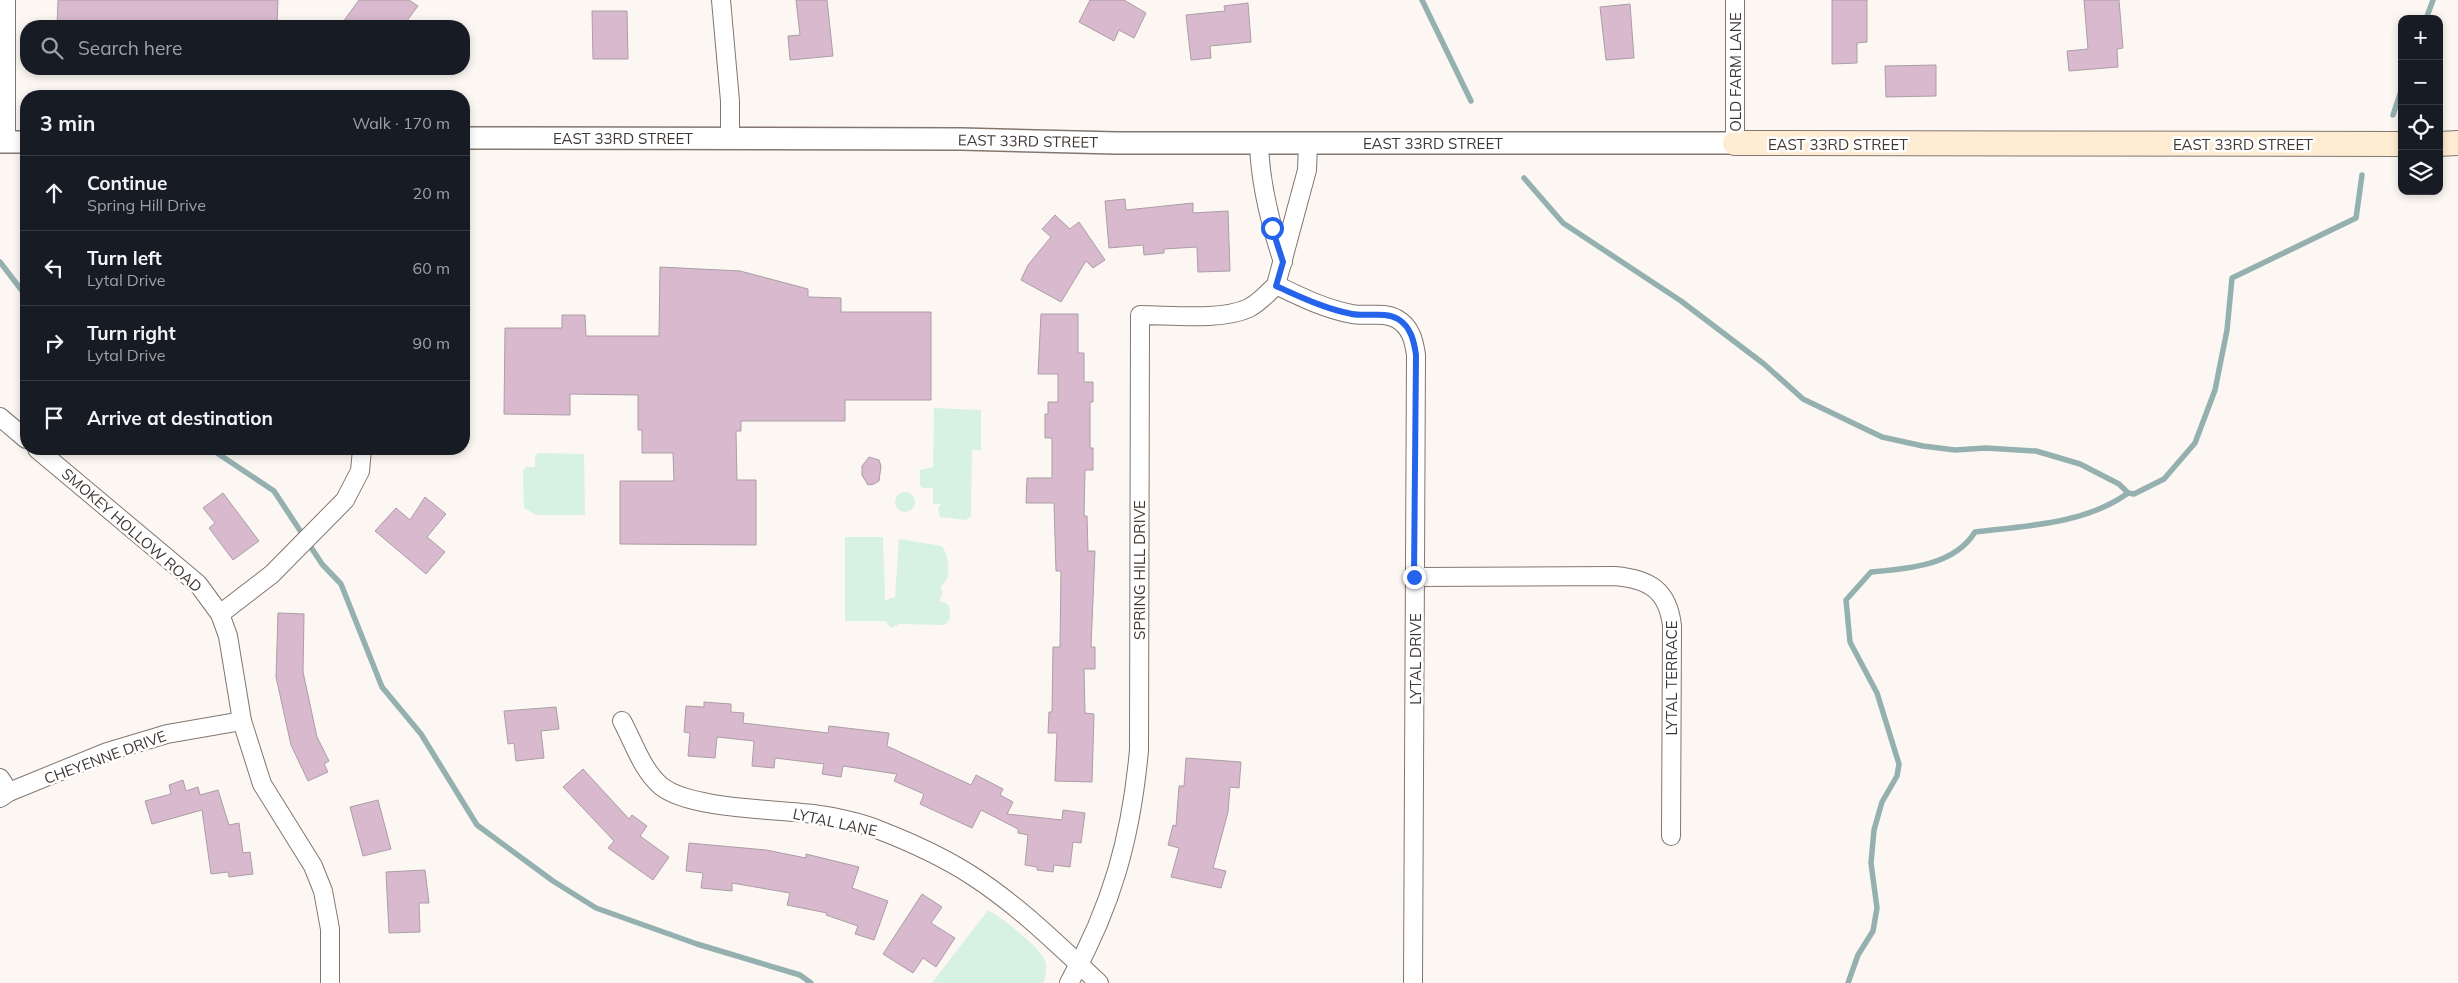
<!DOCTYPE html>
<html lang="en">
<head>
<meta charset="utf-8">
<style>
	body { margin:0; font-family:Mulish,sans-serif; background:#20242c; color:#f1f3f6 }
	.controls { position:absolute; right:15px; top:15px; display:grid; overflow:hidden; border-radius:10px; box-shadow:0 2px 8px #0003 }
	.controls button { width:45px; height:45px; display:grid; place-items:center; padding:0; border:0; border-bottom:1px solid #363941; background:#171b24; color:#f1f3f6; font:25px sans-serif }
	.stop { position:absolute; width:15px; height:15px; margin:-11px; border:4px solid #2563eb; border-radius:50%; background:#fff }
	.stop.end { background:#2563eb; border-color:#fff; box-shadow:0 1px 5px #0008 }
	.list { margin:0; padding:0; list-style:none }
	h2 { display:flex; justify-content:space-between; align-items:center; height:65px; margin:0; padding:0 20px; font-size:21px }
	h2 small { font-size:16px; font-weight:400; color:#9ea1a6 }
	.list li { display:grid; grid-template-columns:32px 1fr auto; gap:15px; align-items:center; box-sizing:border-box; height:75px; padding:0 20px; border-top:1px solid #363941 }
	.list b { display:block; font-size:19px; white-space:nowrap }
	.list p { margin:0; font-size:16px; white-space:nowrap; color:#9ea1a6 }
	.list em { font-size:16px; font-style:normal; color:#9ea1a6 }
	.icon { flex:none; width:28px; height:28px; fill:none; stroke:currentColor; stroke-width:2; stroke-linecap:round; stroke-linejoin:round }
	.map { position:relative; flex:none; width:2458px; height:983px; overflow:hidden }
	.search { position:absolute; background:#171b24; box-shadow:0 2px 8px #0003; left:20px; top:20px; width:450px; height:55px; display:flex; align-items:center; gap:12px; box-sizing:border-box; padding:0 18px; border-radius:20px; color:#9ea1a6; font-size:19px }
	.panel { position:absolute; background:#171b24; box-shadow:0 2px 8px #0003; left:20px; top:90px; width:450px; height:365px; border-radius:20px }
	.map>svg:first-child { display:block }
	.green { fill:#d7f2e1 }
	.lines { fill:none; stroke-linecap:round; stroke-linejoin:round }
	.stream { stroke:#94b1b0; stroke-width:5.5 }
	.building { fill:#d8b9cd; stroke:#ab9ea6 }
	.minor-casing { stroke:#83766f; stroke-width:20 }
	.tertiary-casing { stroke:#83766f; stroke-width:24 }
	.secondary-casing { stroke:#83766f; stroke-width:26 }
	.minor { stroke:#fff; stroke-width:18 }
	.tertiary { stroke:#fff; stroke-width:21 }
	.secondary { stroke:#feedd3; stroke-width:24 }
	.route { stroke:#2563eb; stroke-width:6 }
	.labels { text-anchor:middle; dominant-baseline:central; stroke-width:5; stroke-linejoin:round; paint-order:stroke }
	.street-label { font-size:15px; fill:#3e3835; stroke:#fff }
</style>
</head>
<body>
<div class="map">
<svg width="2458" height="983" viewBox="0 0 2458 983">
	<rect width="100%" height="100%" fill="#fdf7f3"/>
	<g class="green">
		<polygon points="934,408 981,410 981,450 972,450 971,516 966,520 940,517 938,509 941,504 933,504 933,488 923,488 920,486 920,470 933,467"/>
		<polygon points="538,453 584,454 585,515 536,515 524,508 523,471 526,467 535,467 535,456"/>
		<circle cx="905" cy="502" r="10"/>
		<path d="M845,537h38l2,63 10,-3 4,-58 43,7c7,10 10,34 -1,40l1,9 -3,6 9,3c3,8 4,16 -4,21l-45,-1 -8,4 -6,-7h-40z"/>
		<path d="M988,910c13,7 55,39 58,53 1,7 -1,14 -2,20h-112z"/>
	</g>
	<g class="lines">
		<g class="stream">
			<polyline points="1422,0 1471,101"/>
			<polyline points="2426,19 2433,0"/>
			<polyline points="2393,115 2402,88"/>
			<polyline points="1524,178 1563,223 1681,301 1764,364 1803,399 1882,437 1923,446 1955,450 1986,448 2036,451 2080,464 2119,484 2128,493 2134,494 2164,479 2195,443 2215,390 2227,330 2232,278 2356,218 2362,175"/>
			<polyline points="0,262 26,296"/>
			<polyline points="211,449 274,491 322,564 341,584 382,687 421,734 477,825 553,881 596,908 697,944 800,975 811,983"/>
			<path d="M1848,983l10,-28 15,-24 4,-23 -6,-45 3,-33 8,-28 15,-26 2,-12 -22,-71 -27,-51 -4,-42 25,-28c36,-3 83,-6 104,-40 50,-6 111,-8 153,-39"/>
		</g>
	</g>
	<g class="building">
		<polygon points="58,0 278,0 277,26 57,26"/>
		<polygon points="359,0 409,0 418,6 403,26 340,26"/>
		<polygon points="796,0 827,0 833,56 790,60 788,36 800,35"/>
		<polygon points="1090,0 1124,0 1146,13 1134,38 1119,30 1114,41 1079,22"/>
		<polygon points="1832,0 1867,0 1867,42 1857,43 1857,63 1832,64"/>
		<polygon points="2084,0 2119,0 2123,48 2117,49 2118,67 2069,71 2067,51 2088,49"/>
		<polygon points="1248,3 1251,42 1210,46 1211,58 1191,60 1186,15 1225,11 1224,6"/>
		<polygon points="1630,4 1634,58 1606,60 1600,7"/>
		<polygon points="592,11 627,11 628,59 593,59"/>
		<polygon points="1936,65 1936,96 1886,97 1885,66"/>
		<polygon points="1125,199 1126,210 1193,203 1193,213 1228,211 1230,271 1198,272 1197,247 1164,249 1164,253 1144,255 1143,245 1109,248 1105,201"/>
		<polygon points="1055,215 1070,229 1079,222 1105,260 1093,268 1086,261 1061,302 1021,280 1028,265 1051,237 1042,229"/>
		<polygon points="660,267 740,271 808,289 808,297 841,298 841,312 931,312 931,400 845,400 845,421 741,421 741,431 736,431 737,480 756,480 756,545 620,544 620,481 674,481 673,453 642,453 642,430 638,430 638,395 570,394 570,415 504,414 505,328 562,328 562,315 585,315 586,336 659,336"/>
		<polygon points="1041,314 1078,314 1078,353 1084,353 1084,382 1093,382 1093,402 1090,402 1090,448 1093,448 1093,470 1085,470 1084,516 1087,516 1088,551 1095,551 1091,647 1095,647 1095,669 1084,669 1085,713 1094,714 1092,782 1055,781 1057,733 1048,733 1049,712 1052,712 1053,647 1060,647 1061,571 1056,571 1054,503 1026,503 1027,478 1052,478 1052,438 1045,438 1045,414 1048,414 1048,402 1058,402 1058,374 1038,374"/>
		<polygon points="869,457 879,460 881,466 879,481 874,484 868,485 862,475 862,466"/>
		<polygon points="223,493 259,541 233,560 209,528 215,523 203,508"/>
		<polygon points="425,497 446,514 427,537 445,552 426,574 375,531 396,508 410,520"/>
		<polygon points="278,613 304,614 303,672 317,737 329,761 324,764 328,772 308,781 291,745 276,677"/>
		<polygon points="704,702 731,704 731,712 744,713 743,723 828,733 829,726 889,733 887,746 971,785 976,775 1003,789 1000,795 1013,802 1007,814 1062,820 1063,810 1085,813 1081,843 1073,842 1070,867 1054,865 1053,872 1037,870 1037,867 1025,865 1028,835 1018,833 1018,829 981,810 972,828 920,804 924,794 894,781 897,774 843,766 841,777 822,774 824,764 775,758 774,768 752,766 754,741 717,737 715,758 688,756 690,733 684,732 686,706 704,707"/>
		<polygon points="556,707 559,729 541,731 544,758 516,761 514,743 508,744 504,711"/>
		<polygon points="1186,758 1241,762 1239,788 1230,787 1228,812 1213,868 1226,871 1221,888 1171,877 1179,848 1168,845 1173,825 1176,826 1179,786 1184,786"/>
		<polygon points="583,769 629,819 632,815 647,826 640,836 669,857 653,880 608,848 614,841 563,787"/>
		<polygon points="183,780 186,791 198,787 200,795 218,790 229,825 239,823 243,853 250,852 253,874 229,877 228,872 211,874 202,810 152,824 145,801 171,794 169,785"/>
		<polygon points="378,800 391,849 363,856 350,807"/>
		<polygon points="689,843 766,850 806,858 806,854 859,867 852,888 888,901 874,940 855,934 858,926 826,915 827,913 787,905 790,893 732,883 732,891 701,888 703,873 686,871"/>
		<polygon points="425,870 429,903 419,903 420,932 389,933 386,872"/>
		<polygon points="922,894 942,907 931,923 955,938 936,967 923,958 913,973 883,954"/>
	</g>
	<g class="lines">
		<g class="minor-casing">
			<g id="minor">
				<polyline points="6,0 6,142"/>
				<polyline points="721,0 730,101 730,138"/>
				<polyline points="1735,0 1735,143"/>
				<path d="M1259,143c1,41 11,80 24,119"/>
				<path d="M1276,285c25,12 49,24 76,29 15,3 31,-3 45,5 14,8 17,22 19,36l-3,628"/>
				<polyline points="0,417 26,439"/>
				<polyline points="37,449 198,584 220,614 228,636 242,721 262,784 313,866 323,891 330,929 330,983"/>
				<path d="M1414,577l201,-1c34,3 53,14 57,50l-1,210"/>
				<polyline points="220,614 272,574 345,500 360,471 362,449"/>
				<path d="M622,721c11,20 20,49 39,65 28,23 114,23 152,28 22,3 46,8 66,16 31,12 64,27 92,45 47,30 87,70 128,108"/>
				<polyline points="0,778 9,792"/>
				<polyline points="0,798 9,792 107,752 167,734 242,721"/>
				<path d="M1069,983c43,-77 62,-145 70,-233l1,-435c31,0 81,6 109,-7 11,-6 18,-14 27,-23l31,-115 1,-27"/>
			</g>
		</g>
		<g class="tertiary-casing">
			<g id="tertiary">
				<polyline points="464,138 961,139 1116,143 1735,143"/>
				<polyline points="0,142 26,142"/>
			</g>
		</g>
		<g class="secondary-casing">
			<g id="secondary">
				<polyline points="1735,143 2402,144"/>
				<polyline points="2439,144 2458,143"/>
			</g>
		</g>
		<use href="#minor" class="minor"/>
		<use href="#tertiary" class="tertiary"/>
		<use href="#secondary" class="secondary"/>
	</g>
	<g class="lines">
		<path class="route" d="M1272,228l11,34 -7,24c25,11 49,23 76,28 15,3 32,-3 46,5 13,8 16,22 18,36l-2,222"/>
	</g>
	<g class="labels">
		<g class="street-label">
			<text transform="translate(1735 72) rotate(-90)">OLD FARM LANE</text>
			<text x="623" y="138">EAST 33RD STREET</text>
			<text transform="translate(1028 141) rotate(1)">EAST 33RD STREET</text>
			<text x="1433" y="143">EAST 33RD STREET</text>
			<text x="1838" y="144">EAST 33RD STREET</text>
			<text x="2243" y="144">EAST 33RD STREET</text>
			<text transform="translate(132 530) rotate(41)">SMOKEY HOLLOW ROAD</text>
			<text transform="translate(1139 570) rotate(-90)">SPRING HILL DRIVE</text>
			<text transform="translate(1415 659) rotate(-90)">LYTAL DRIVE</text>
			<text transform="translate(1671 678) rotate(-90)">LYTAL TERRACE</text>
			<text transform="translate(105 757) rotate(-20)">CHEYENNE DRIVE</text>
			<text transform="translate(835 822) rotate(12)">LYTAL LANE</text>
		</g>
	</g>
</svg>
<div class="controls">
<button>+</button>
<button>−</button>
<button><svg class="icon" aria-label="locate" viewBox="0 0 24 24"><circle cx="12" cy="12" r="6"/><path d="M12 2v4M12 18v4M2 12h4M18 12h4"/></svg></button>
<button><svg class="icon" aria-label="layers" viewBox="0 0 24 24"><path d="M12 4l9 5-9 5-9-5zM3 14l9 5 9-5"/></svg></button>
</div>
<div class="stop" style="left:1272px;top:228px"></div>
<div class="stop end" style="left:1414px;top:577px"></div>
<div class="search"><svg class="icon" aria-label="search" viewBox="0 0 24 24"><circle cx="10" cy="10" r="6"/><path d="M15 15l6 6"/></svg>Search here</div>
<section class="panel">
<h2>3 min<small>Walk · 170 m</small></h2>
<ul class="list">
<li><svg class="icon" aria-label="ahead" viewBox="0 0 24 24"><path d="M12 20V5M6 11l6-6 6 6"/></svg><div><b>Continue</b><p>Spring Hill Drive</p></div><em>20 m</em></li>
<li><svg class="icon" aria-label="left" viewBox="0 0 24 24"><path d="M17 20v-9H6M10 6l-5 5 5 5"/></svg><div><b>Turn left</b><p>Lytal Drive</p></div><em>60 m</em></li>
<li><svg class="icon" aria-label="right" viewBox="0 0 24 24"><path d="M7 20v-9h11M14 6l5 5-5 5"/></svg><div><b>Turn right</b><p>Lytal Drive</p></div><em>90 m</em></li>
<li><svg class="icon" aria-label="arrive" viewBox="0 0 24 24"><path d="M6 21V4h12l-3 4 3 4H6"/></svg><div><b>Arrive at destination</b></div></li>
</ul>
</section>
</div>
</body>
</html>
